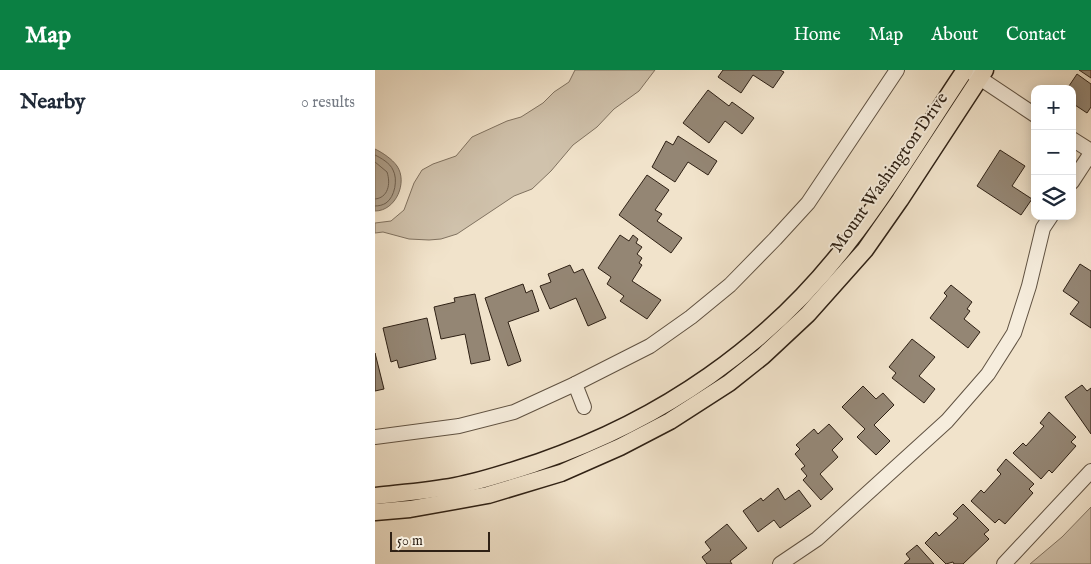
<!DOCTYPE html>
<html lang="en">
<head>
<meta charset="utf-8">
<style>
	body { margin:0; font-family:"IM FELL English",serif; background:#f6f6f7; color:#1f2937 }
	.controls { position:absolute; right:15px; top:15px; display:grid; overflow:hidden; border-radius:10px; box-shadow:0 2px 12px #0003 }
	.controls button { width:45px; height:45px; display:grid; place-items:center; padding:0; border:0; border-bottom:1px solid #e0e1e3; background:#fff; color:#1f2937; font:25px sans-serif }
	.scale { position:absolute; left:15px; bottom:12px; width:100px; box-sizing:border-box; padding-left:5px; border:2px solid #2f2115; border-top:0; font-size:14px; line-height:18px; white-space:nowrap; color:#2f2115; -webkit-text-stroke:4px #f6eddd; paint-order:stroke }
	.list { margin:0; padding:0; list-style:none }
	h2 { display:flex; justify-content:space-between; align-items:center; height:65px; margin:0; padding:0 20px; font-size:21px }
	h2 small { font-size:16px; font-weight:400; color:#747a83 }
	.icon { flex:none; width:28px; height:28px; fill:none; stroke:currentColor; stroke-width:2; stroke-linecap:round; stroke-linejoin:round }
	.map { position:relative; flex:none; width:716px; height:494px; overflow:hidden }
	header { display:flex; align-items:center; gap:30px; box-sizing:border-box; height:70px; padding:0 25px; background:#0b8043; color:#fff }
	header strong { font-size:24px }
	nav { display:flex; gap:28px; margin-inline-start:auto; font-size:18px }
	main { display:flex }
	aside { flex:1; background:#fff }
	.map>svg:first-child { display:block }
	.green { fill:#d0c2ac; stroke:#807260 }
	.water { fill:#afa18d; stroke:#7c6e5d }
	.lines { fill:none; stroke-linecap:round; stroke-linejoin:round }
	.shore { stroke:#6f6151; stroke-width:1 }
	.building { fill:#948674; stroke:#2f2115 }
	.minor-casing { stroke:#605242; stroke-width:16 }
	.major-casing { stroke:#2f2115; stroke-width:19 }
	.minor { stroke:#f6eddd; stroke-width:14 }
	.major { stroke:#f1e3cb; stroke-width:16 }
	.labels { text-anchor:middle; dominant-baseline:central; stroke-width:4; stroke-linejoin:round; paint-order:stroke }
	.street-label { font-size:18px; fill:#2f2115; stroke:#f6eddd }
</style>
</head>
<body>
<header>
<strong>Map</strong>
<nav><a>Home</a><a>Map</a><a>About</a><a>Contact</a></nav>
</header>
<main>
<aside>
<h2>Nearby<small>0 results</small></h2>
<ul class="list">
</ul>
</aside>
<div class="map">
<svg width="716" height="494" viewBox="0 0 716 494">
	<rect width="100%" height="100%" fill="#f1e3cb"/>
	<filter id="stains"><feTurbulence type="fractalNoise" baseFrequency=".004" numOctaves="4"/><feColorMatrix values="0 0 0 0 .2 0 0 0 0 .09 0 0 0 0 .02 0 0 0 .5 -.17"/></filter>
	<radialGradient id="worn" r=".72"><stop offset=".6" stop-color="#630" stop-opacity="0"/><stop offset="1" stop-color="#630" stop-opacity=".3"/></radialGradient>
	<g class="green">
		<polygon points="200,0 280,0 264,21 239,39 222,57 198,75 176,101 157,119 139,126 82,164 66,169 54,170 34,169 8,162 0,163 0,153 16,151 29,140 39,113 47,100 58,94 81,86 97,67 132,51 146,47 168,33 179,22 194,12"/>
		<polygon points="716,437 716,494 655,494 687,467"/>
	</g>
	<path class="water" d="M0,79c8,4 17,10 22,17 11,16 -1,45 -22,45z"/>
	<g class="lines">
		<g class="shore">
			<path d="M0,85c6,3 15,8 18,15 5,9 2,27 -7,33 -3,2 -7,3 -11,3"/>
			<path d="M0,92l12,10c4,12 1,26 -12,27"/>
		</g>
	</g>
	<g class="building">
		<polygon points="348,0 405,0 409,2 398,18 378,5 366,23 343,7"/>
		<polygon points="704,0 716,0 716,8"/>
		<polygon points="702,4 716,14 716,37 712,43 697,33 697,19 692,19"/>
		<polygon points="333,20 354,36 357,32 379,48 367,64 350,51 334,73 308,53"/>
		<polygon points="303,66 342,91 333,105 313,92 300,112 277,97 291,71 298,75"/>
		<polygon points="625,80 650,96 637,116 657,129 646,145 602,116"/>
		<polygon points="272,105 294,120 280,140 287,144 282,151 307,168 296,183 244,145"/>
		<polygon points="245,165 254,171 258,165 263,169 261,173 267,177 262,184 267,188 264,193 267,195 257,211 286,230 272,249 245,231 249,226 232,214 236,207 223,198"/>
		<polygon points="705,194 716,201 716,258 695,244 704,232 688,221"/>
		<polygon points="195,195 199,203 208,199 231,248 213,256 201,228 175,239 165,216 176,212 173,204"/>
		<polygon points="148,214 151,223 157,220 164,241 133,252 146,291 133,296 110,228"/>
		<polygon points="576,215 597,232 592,239 595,241 589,249 605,262 593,278 555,248 572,226 569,223"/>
		<polygon points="100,224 115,290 96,294 90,264 66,269 59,237 80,232 79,228"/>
		<polygon points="52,248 61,289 24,298 22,290 16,292 8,258"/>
		<polygon points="537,269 560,287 544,306 560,319 549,333 517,308 521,303 514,297"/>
		<polygon points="0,283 9,319 0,321"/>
		<polygon points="707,315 712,321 716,318 716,364 690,327"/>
		<polygon points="488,316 501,329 508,323 519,335 499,355 515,371 501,385 482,367 490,359 467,337"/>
		<polygon points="674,342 701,367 696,372 701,376 677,403 674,400 666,409 638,383 648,373 651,376 669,356 665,353"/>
		<polygon points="454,354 468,369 457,380 463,387 445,404 458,419 446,430 428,410 432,406 426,399 430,396 420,384 425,379 421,375 439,359 443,364"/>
		<polygon points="631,389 659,414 654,419 658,423 630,454 624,449 620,453 596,431 606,420 609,423 626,404 622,400"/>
		<polygon points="403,418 410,430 424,420 436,436 405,458 399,450 383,462 368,441 386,428 388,431"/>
		<polygon points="588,434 614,460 609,464 614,469 588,494 579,494 578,492 571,494 550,473 561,462 564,466 583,448 578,444"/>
		<polygon points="352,454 372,478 355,491 357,494 332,494 327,487 336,480 330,472"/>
		<polygon points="542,475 559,494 529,494 535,489 531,484"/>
	</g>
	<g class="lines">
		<g class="minor-casing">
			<g id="minor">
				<polyline points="597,3 660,45"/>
				<polyline points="697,69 716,81"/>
				<polyline points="697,112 716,83"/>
				<polyline points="200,314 209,337"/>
				<polyline points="0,367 84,356 139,342 200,314 275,276 316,247 355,215 400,169 433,133 522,0"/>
				<polyline points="405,494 442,469 572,351 613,304 639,263 654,216 668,158 676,146"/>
				<polyline points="629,494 716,401"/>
			</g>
		</g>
		<g class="major-casing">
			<g id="major">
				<path d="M0,426c26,-3 53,-5 80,-10 28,-5 57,-15 84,-24 122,-42 229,-115 308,-218 43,-55 79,-116 118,-174"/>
				<polyline points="0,442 35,439 113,425 186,403 245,377 295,351 354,313 388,286 433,244 490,180 525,130 610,0"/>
			</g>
		</g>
		<use href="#minor" class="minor"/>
		<use href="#major" class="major"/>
	</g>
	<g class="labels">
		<g class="street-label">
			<text transform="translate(515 103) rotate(-55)">Mount Washington Drive</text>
		</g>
	</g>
	<rect width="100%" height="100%" filter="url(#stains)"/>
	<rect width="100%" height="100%" fill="url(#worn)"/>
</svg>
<div class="controls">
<button>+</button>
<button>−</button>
<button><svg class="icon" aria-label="layers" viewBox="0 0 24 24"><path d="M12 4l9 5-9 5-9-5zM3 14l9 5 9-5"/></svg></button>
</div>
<div class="scale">50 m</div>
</div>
</main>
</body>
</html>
